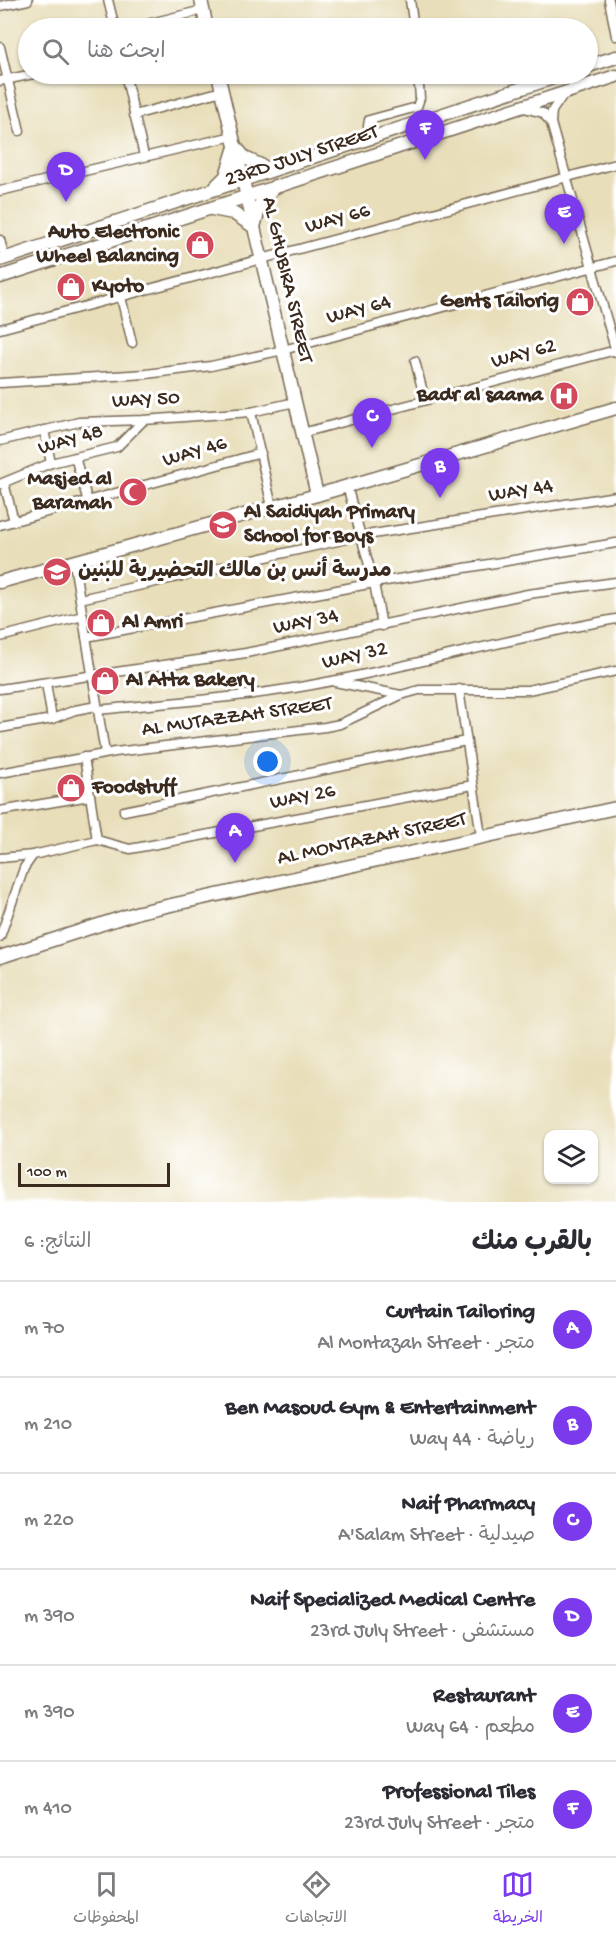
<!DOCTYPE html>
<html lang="ar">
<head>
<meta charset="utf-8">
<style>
	body { margin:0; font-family:"Gochi Hand","Playpen Sans Arabic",sans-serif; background:#f2f2f3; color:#2b2b33; direction:rtl }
	.controls { position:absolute; right:18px; bottom:18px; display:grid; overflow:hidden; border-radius:12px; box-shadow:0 2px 4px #0004 }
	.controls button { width:54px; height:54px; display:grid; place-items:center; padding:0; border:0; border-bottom:2px solid #e1e1e2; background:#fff; color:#2b2b33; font:30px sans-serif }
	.scale { position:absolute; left:18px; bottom:15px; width:152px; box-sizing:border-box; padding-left:6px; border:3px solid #3b2a1e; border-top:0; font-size:16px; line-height:21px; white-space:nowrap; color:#3b2a1e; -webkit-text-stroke:4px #fff; paint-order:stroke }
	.you { position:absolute; left:268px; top:762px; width:21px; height:21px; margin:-15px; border:4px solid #fff; border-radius:50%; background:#1a73e8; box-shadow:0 0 0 9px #1a73e833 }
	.badge { display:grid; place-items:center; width:39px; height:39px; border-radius:50%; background:#7c3aed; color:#fff; font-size:20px; font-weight:700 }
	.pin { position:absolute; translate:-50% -50px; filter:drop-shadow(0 2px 3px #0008) }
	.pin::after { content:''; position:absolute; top:32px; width:21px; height:18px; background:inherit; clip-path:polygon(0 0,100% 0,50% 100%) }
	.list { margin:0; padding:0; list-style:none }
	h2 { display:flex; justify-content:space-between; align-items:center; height:78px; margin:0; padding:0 24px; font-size:26px }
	h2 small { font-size:20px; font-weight:400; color:#7c7c81 }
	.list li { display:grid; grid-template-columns:39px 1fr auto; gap:18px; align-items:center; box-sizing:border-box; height:96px; padding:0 24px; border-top:2px solid #e1e1e2 }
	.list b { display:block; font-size:22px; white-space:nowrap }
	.list p { margin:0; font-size:20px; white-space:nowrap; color:#7c7c81 }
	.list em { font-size:20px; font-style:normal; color:#7c7c81 }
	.icon { flex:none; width:33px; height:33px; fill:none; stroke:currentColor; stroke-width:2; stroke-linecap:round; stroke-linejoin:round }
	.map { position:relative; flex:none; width:616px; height:1202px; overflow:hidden; direction:ltr }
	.search { position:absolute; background:#fff; box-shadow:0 2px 4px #0004; left:18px; right:18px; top:18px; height:66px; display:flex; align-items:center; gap:15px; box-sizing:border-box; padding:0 21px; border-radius:33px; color:#7c7c81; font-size:22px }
	.sheet { height:654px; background:#fff }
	nav { display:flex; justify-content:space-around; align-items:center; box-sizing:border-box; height:84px; border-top:2px solid #e1e1e2; background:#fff; font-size:16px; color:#7c7c81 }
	nav a { display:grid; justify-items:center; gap:3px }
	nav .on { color:#7c3aed }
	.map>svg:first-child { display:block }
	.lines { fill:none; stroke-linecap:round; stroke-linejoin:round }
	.street-casing { stroke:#786954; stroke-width:11 }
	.secondary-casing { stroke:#786954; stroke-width:15 }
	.street { stroke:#fff; stroke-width:8 }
	.secondary { stroke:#fff; stroke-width:12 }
	.labels { text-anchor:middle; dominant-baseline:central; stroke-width:6; stroke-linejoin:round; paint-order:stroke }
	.street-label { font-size:21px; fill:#3b2a1e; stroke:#fff }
	.poi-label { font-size:21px; font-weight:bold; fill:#3b2a1e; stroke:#fff; text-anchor:start }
</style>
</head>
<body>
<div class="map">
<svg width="616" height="1202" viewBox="0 0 616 1202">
	<rect width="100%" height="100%" fill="#fff"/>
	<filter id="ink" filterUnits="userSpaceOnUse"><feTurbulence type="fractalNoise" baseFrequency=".0167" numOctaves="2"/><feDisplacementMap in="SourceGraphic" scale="12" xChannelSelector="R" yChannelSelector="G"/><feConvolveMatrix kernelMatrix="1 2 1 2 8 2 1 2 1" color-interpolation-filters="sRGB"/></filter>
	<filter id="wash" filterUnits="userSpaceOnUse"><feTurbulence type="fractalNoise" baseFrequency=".008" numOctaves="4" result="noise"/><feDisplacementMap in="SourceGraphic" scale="24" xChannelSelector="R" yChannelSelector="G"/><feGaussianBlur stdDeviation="1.35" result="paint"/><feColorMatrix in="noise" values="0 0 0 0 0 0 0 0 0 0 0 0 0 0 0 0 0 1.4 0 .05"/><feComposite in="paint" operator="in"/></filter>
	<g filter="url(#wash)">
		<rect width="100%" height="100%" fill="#e8deb9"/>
	</g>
	<g filter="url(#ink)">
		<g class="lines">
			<g class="street-casing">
				<g id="street">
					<polyline points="108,0 115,28"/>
					<polyline points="410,0 414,28"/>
					<polyline points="609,0 616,36"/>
					<polyline points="0,6 28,0"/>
					<polyline points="131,28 203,10"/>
					<polyline points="0,47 20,131"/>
					<polyline points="125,74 144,156"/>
					<polyline points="0,81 33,74"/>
					<polyline points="563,95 552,111 551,123 616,352"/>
					<polyline points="524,108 543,113 551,123"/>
					<polyline points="134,115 222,91"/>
					<polyline points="372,135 368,126 369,120 417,107 420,98 418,74"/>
					<polyline points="0,191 233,136"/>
					<polyline points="0,240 5,258"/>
					<polyline points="121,297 132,343"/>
					<polyline points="0,329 616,164"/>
					<polyline points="415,361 425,400"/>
					<polyline points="0,383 146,374 211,366 283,350 616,261"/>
					<polyline points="251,412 272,507"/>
					<polyline points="44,430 51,463"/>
					<polyline points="302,433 616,350"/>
					<polyline points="0,441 79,422 144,420 251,412 295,402"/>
					<polyline points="75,457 88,502"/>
					<polyline points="4,483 14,521"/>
					<polyline points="0,484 51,463 117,447 144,420"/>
					<polyline points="347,486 374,583 382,626"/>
					<polyline points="0,525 261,453"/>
					<polyline points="74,563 105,753"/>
					<polyline points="80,599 360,536 616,496"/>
					<polyline points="0,637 83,616"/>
					<polyline points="86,637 374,583 616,543"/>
					<polyline points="335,682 401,695"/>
					<polyline points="46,683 52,719 75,710 97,706"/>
					<polyline points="0,689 246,653 528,594 616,582"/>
					<polyline points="459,689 481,836"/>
					<path d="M98,710c78,-8 157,-13 234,-29 95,-19 188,-45 284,-62"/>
					<polyline points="0,728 52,719"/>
					<polyline points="84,757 97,840"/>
					<polyline points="0,773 115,752 325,727 340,724 401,695 419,690 528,690 616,671"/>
					<polyline points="0,811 90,796"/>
					<polyline points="124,811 466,741"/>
					<polyline points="0,858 33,855 97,840 130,849 473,785"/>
					<polyline points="0,937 24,868 33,855"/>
				</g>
			</g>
			<g class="secondary-casing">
				<g id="secondary">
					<polyline points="201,0 207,28"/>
					<polyline points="588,66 616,57"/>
					<polyline points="218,74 317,495"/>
					<polyline points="236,147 245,158 269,169"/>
					<polyline points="217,185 226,176 234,150"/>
					<polyline points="212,209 233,213 254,227 261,202 275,186"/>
					<polyline points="0,260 565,74"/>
					<polyline points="0,277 616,76"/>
					<polyline points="0,582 317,495 616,408"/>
					<polyline points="0,957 139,912 616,808"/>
				</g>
			</g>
			<use href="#street" class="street"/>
			<use href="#secondary" class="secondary"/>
		</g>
	</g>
	<defs>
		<g id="shop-disc" transform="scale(1.5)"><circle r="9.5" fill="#d1495b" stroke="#fff"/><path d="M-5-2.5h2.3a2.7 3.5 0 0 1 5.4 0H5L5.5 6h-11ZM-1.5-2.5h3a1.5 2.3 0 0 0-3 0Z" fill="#fff"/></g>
		<g id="hospital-disc" transform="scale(1.5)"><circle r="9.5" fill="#d1495b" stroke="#fff"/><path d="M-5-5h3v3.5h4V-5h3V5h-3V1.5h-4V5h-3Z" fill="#fff"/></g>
		<g id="mosque-disc" transform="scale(1.5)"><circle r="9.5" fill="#d1495b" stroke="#fff"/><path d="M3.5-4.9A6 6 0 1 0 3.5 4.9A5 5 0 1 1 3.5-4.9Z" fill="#fff"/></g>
		<g id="university-disc" transform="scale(1.5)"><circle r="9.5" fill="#d1495b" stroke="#fff"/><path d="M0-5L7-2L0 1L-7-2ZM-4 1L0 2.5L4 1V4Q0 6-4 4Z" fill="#fff"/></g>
	</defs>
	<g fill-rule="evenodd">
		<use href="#shop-disc" x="200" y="245"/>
		<use href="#shop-disc" x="71" y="287"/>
		<use href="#shop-disc" x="580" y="302"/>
		<use href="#hospital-disc" x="564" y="396"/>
		<use href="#mosque-disc" x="133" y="492"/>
		<use href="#university-disc" x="223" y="525"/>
		<use href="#university-disc" x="57" y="572"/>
		<use href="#shop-disc" x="101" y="623"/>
		<use href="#shop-disc" x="105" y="681"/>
		<use href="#shop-disc" x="71" y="788"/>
	</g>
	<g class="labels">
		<g class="street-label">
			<text transform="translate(302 157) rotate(-18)">23RD JULY STREET</text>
			<text transform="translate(338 220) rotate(-15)">WAY 66</text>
			<text transform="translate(286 280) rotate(77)">AL GHUBIRA STREET</text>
			<text transform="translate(359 311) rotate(-15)">WAY 64</text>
			<text transform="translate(524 355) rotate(-15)">WAY 62</text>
			<text transform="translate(146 401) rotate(-3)">WAY 50</text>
			<text transform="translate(71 441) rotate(-16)">WAY 48</text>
			<text transform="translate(195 453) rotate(-16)">WAY 46</text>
			<text transform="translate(521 492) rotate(-9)">WAY 44</text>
			<text transform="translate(306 623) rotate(-11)">WAY 34</text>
			<text transform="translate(355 657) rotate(-13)">WAY 32</text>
			<text transform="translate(237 718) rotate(-8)">AL MUTAZZAH STREET</text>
			<text transform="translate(303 798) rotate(-11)">WAY 26</text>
			<text transform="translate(372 840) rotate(-12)">AL MONTAZAH STREET</text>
		</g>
		<g class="poi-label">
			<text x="179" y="233" text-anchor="end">Auto Electronic<tspan x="179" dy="24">Wheel Balancing</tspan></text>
			<text x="92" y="287">Kyoto</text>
			<text x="559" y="302" text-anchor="end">Gents Tailorig</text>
			<text x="543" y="396" text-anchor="end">Badr al saama</text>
			<text x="112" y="480" text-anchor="end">Masjed al<tspan x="112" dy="24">Baramah</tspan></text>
			<text x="244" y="513">Al Saidiyah Primary<tspan x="244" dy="24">School for Boys</tspan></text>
			<text x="78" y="572">مدرسة أنس بن مالك التحضيرية للبنين</text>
			<text x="122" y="623">Al Amri</text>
			<text x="126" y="681">Al Atta Bakery</text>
			<text x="92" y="788">Foodstuff</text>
		</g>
	</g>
</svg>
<div class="controls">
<button><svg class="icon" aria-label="layers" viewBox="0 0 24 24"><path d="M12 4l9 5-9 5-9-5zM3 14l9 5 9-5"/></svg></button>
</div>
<div class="scale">100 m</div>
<div class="you"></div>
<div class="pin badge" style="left:235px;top:863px">A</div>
<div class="pin badge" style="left:440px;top:498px">B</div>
<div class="pin badge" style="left:372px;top:448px">C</div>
<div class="pin badge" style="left:66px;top:202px">D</div>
<div class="pin badge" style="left:564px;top:244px">E</div>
<div class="pin badge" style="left:425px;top:160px">F</div>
<div class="search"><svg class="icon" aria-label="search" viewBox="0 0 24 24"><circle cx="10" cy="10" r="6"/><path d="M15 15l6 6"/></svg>ابحث هنا</div>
</div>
<section class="sheet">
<h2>بالقرب منك<small>النتائج: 6</small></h2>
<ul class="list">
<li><span class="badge">A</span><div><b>Curtain Tailoring</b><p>متجر · Al Montazah Street</p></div><em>70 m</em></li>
<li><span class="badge">B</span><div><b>Ben Masoud Gym &amp; Entertainment</b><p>رياضة · Way 44</p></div><em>210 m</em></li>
<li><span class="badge">C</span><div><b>Naif Pharmacy</b><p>صيدلية · A'Salam Street</p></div><em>220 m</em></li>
<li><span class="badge">D</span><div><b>Naif Specialized Medical Centre</b><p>مستشفى · 23rd July Street</p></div><em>390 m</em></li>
<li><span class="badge">E</span><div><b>Restaurant</b><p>مطعم · Way 64</p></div><em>390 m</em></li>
<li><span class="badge">F</span><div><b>Professional Tiles</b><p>متجر · 23rd July Street</p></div><em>410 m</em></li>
</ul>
</section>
<nav>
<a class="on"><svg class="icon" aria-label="map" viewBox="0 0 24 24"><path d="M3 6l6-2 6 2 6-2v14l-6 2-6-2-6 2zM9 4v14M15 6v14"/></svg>الخريطة</a>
<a><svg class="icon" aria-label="directions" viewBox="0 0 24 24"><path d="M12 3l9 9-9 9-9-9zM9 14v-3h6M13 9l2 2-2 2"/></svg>الاتجاهات</a>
<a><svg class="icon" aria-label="saved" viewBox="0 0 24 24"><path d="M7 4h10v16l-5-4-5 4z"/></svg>المحفوظات</a>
</nav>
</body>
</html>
